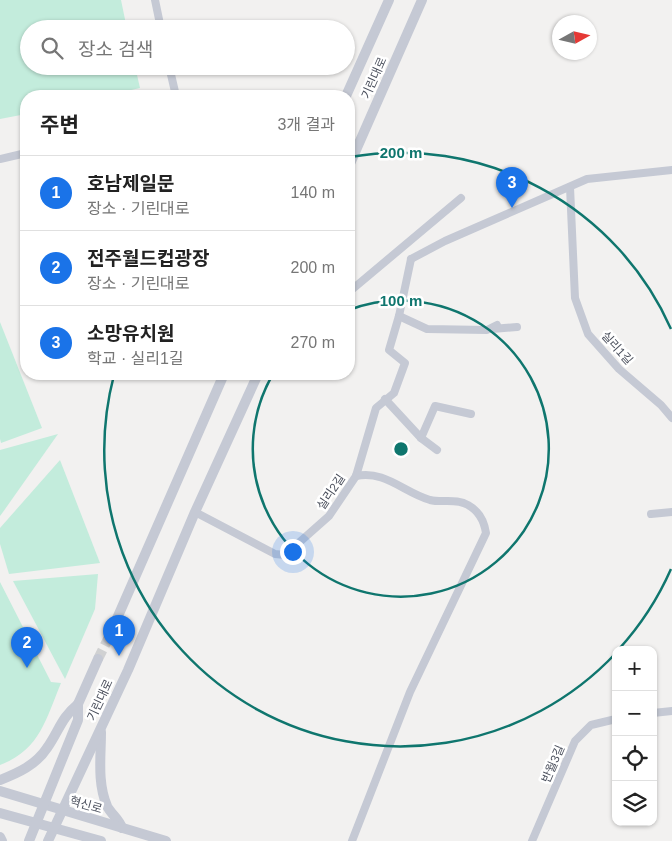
<!DOCTYPE html>
<html lang="ko">
<head>
<meta charset="utf-8">
<style>
	body { margin:0; font-family:Helvetica,"Noto Sans KR",sans-serif; background:#f2f2f2; color:#222 }
	.controls { position:absolute; right:15px; bottom:15px; display:grid; overflow:hidden; border-radius:10px; box-shadow:0 1px 4px #0004 }
	.controls button { width:45px; height:45px; display:grid; place-items:center; padding:0; border:0; border-bottom:1px solid #e0e0e0; background:#fff; color:#222; font:25px sans-serif }
	.compass { position:absolute; left:552px; top:15px; width:45px; height:45px; border-radius:50%; background:#fff; box-shadow:0 1px 4px #0004; rotate:82deg }
	.you { position:absolute; left:292px; top:551px; width:18px; height:18px; margin:-12px; border:4px solid #fff; border-radius:50%; background:#1a73e8; box-shadow:0 0 0 8px #1a73e833 }
	.badge { display:grid; place-items:center; width:32px; height:32px; border-radius:50%; background:#1a73e8; color:#fff; font-size:16px; font-weight:700 }
	.pin { position:absolute; translate:-50% -41px; filter:drop-shadow(0 1px 2px #0008) }
	.pin::after { content:''; position:absolute; top:26px; width:18px; height:15px; background:inherit; clip-path:polygon(0 0,100% 0,50% 100%) }
	.list { margin:0; padding:0; list-style:none }
	h2 { display:flex; justify-content:space-between; align-items:center; height:65px; margin:0; padding:0 20px; font-size:21px }
	h2 small { font-size:16px; font-weight:400; color:#767676 }
	.list li { display:grid; grid-template-columns:32px 1fr auto; gap:15px; align-items:center; box-sizing:border-box; height:75px; padding:0 20px; border-top:1px solid #e0e0e0 }
	.list b { display:block; font-size:19px; white-space:nowrap }
	.list p { margin:0; font-size:16px; white-space:nowrap; color:#767676 }
	.list em { font-size:16px; font-style:normal; color:#767676 }
	.icon { flex:none; width:28px; height:28px; fill:none; stroke:currentColor; stroke-width:2; stroke-linecap:round; stroke-linejoin:round }
	.map { position:relative; flex:none; width:672px; height:841px; overflow:hidden }
	.search { position:absolute; background:#fff; box-shadow:0 1px 4px #0004; left:20px; top:20px; width:335px; height:55px; display:flex; align-items:center; gap:12px; box-sizing:border-box; padding:0 18px; border-radius:28px; color:#767676; font-size:19px }
	.panel { position:absolute; background:#fff; box-shadow:0 1px 4px #0004; left:20px; top:90px; width:335px; height:290px; border-radius:20px }
	.map>svg:first-child { display:block }
	.green { fill:#c3ecdc }
	.lines { fill:none; stroke-linecap:round; stroke-linejoin:round }
	.tertiary-tunnel { stroke:#d0d1d2; stroke-width:10; stroke-dasharray:10 5; stroke-linecap:butt }
	.minor { stroke:#c5c9d4; stroke-width:8 }
	.tertiary { stroke:#c5c9d4; stroke-width:10 }
	.ring { fill:none; stroke:#0f766e; stroke-width:2.5 }
	.labels { text-anchor:middle; dominant-baseline:central; stroke-width:5; stroke-linejoin:round; paint-order:stroke }
	.street-label { font-size:12px; fill:#4a4f5c; stroke:#fff }
	.centre { fill:#0f766e; stroke:#fff; stroke-width:2.5 }
	.ring-label { font-size:15px; text-anchor:middle; font-weight:bold; fill:#0f766e; stroke:#fff; stroke-width:5; stroke-linejoin:round; paint-order:stroke }
</style>
</head>
<body>
<div class="map">
<svg width="672" height="841" viewBox="0 0 672 841">
	<rect width="100%" height="100%" fill="#f2f1f0"/>
	<g class="green">
		<polygon points="0,0 121,0 127,29 29,29 29,66 135,66 140,88 105,96 26,96 26,114 0,119"/>
		<polygon points="0,322 42,428 1,443 0,439"/>
		<polygon points="58,434 3,512 0,516 0,450"/>
		<polygon points="60,460 100,563 9,574 0,544 0,528"/>
		<polygon points="98,574 95,609 65,679 13,581"/>
		<path d="M0,582l51,100 10,1c-15,36 -21,67 -61,82z"/>
	</g>
	<g class="lines">
		<polyline class="tertiary-tunnel" points="98,659 108,639"/>
		<g class="minor">
			<polyline points="155,0 161,29"/>
			<polyline points="169,66 176,96"/>
			<polyline points="0,159 26,153"/>
			<polyline points="570,187 575,298 588,334 619,369 661,405 672,418"/>
			<polyline points="411,259 445,241 587,179 672,170"/>
			<polyline points="349,292 461,198"/>
			<polyline points="399,316 427,329 487,330 497,325"/>
			<polyline points="492,329 517,327"/>
			<polyline points="385,399 421,438 437,450"/>
			<polyline points="421,438 435,406 471,414"/>
			<polyline points="195,512 275,554 285,555 329,516 356,476 376,408 394,393 405,363 389,350 399,316 411,259"/>
			<polyline points="651,514 672,512"/>
			<polyline points="653,713 672,711"/>
			<path d="M352,841l58,-149 76,-159c-2,-13 -7,-22 -18,-28 -11,-7 -26,-2 -38,-5 -27,-8 -45,-30 -74,-24"/>
			<polyline points="532,841 575,741 591,725 616,719"/>
		</g>
		<g class="tertiary">
			<polyline points="346,96 389,0"/>
			<polyline points="349,166 422,0"/>
			<polyline points="108,639 224,374"/>
			<path d="M101,732c0,25 -4,50 6,74 4,8 12,13 15,22"/>
			<path d="M0,780c18,-7 36,-15 47,-32 12,-17 14,-30 31,-44"/>
			<polyline points="0,791 166,841"/>
			<polyline points="0,813 101,841"/>
			<polyline points="0,837 2,841"/>
			<polyline points="29,841 78,720 78,704 98,659"/>
			<polyline points="48,841 128,670 195,512 258,374"/>
		</g>
	</g>
	<g class="ring">
		<path d="M349 310A148 148 0 1 1 273 374"/>
		<path d="M671 569A296 296 0 0 1 619 649M616 653A296 296 0 0 1 114 375M350 157A296 296 0 0 1 671 329"/>
	</g>
	<g class="labels">
		<g class="street-label">
			<text transform="translate(374 78) rotate(-66)">기린대로</text>
			<text transform="translate(617 348) rotate(48)">실리1길</text>
			<text transform="translate(331 492) rotate(-56)">실리2길</text>
			<text transform="translate(100 700) rotate(-65)">기린대로</text>
			<text transform="translate(553 764) rotate(-67)">반월3길</text>
			<text transform="translate(86 805) rotate(16)">혁신로</text>
		</g>
	</g>
	<circle cx="401" cy="449" r="8" class="centre"/>
	<g class="ring-label">
		<text x="401" y="158">200 m</text>
		<text x="401" y="306">100 m</text>
	</g>
</svg>
<div class="controls">
<button>+</button>
<button>−</button>
<button><svg class="icon" aria-label="locate" viewBox="0 0 24 24"><circle cx="12" cy="12" r="6"/><path d="M12 2v4M12 18v4M2 12h4M18 12h4"/></svg></button>
<button><svg class="icon" aria-label="layers" viewBox="0 0 24 24"><path d="M12 4l9 5-9 5-9-5zM3 14l9 5 9-5"/></svg></button>
</div>
<svg class="compass" viewBox="-18 -18 36 36"><path d="M0-13l5 13h-10z" fill="#e53935"/><path d="M0 13l5-13h-10z" fill="#767676"/></svg>
<div class="you"></div>
<div class="pin badge" style="left:119px;top:656px">1</div>
<div class="pin badge" style="left:27px;top:668px">2</div>
<div class="pin badge" style="left:512px;top:208px">3</div>
<div class="search"><svg class="icon" aria-label="search" viewBox="0 0 24 24"><circle cx="10" cy="10" r="6"/><path d="M15 15l6 6"/></svg>장소 검색</div>
<section class="panel">
<h2>주변<small>3개 결과</small></h2>
<ul class="list">
<li><span class="badge">1</span><div><b>호남제일문</b><p>장소 · 기린대로</p></div><em>140 m</em></li>
<li><span class="badge">2</span><div><b>전주월드컵광장</b><p>장소 · 기린대로</p></div><em>200 m</em></li>
<li><span class="badge">3</span><div><b>소망유치원</b><p>학교 · 실리1길</p></div><em>270 m</em></li>
</ul>
</section>
</div>
</body>
</html>
